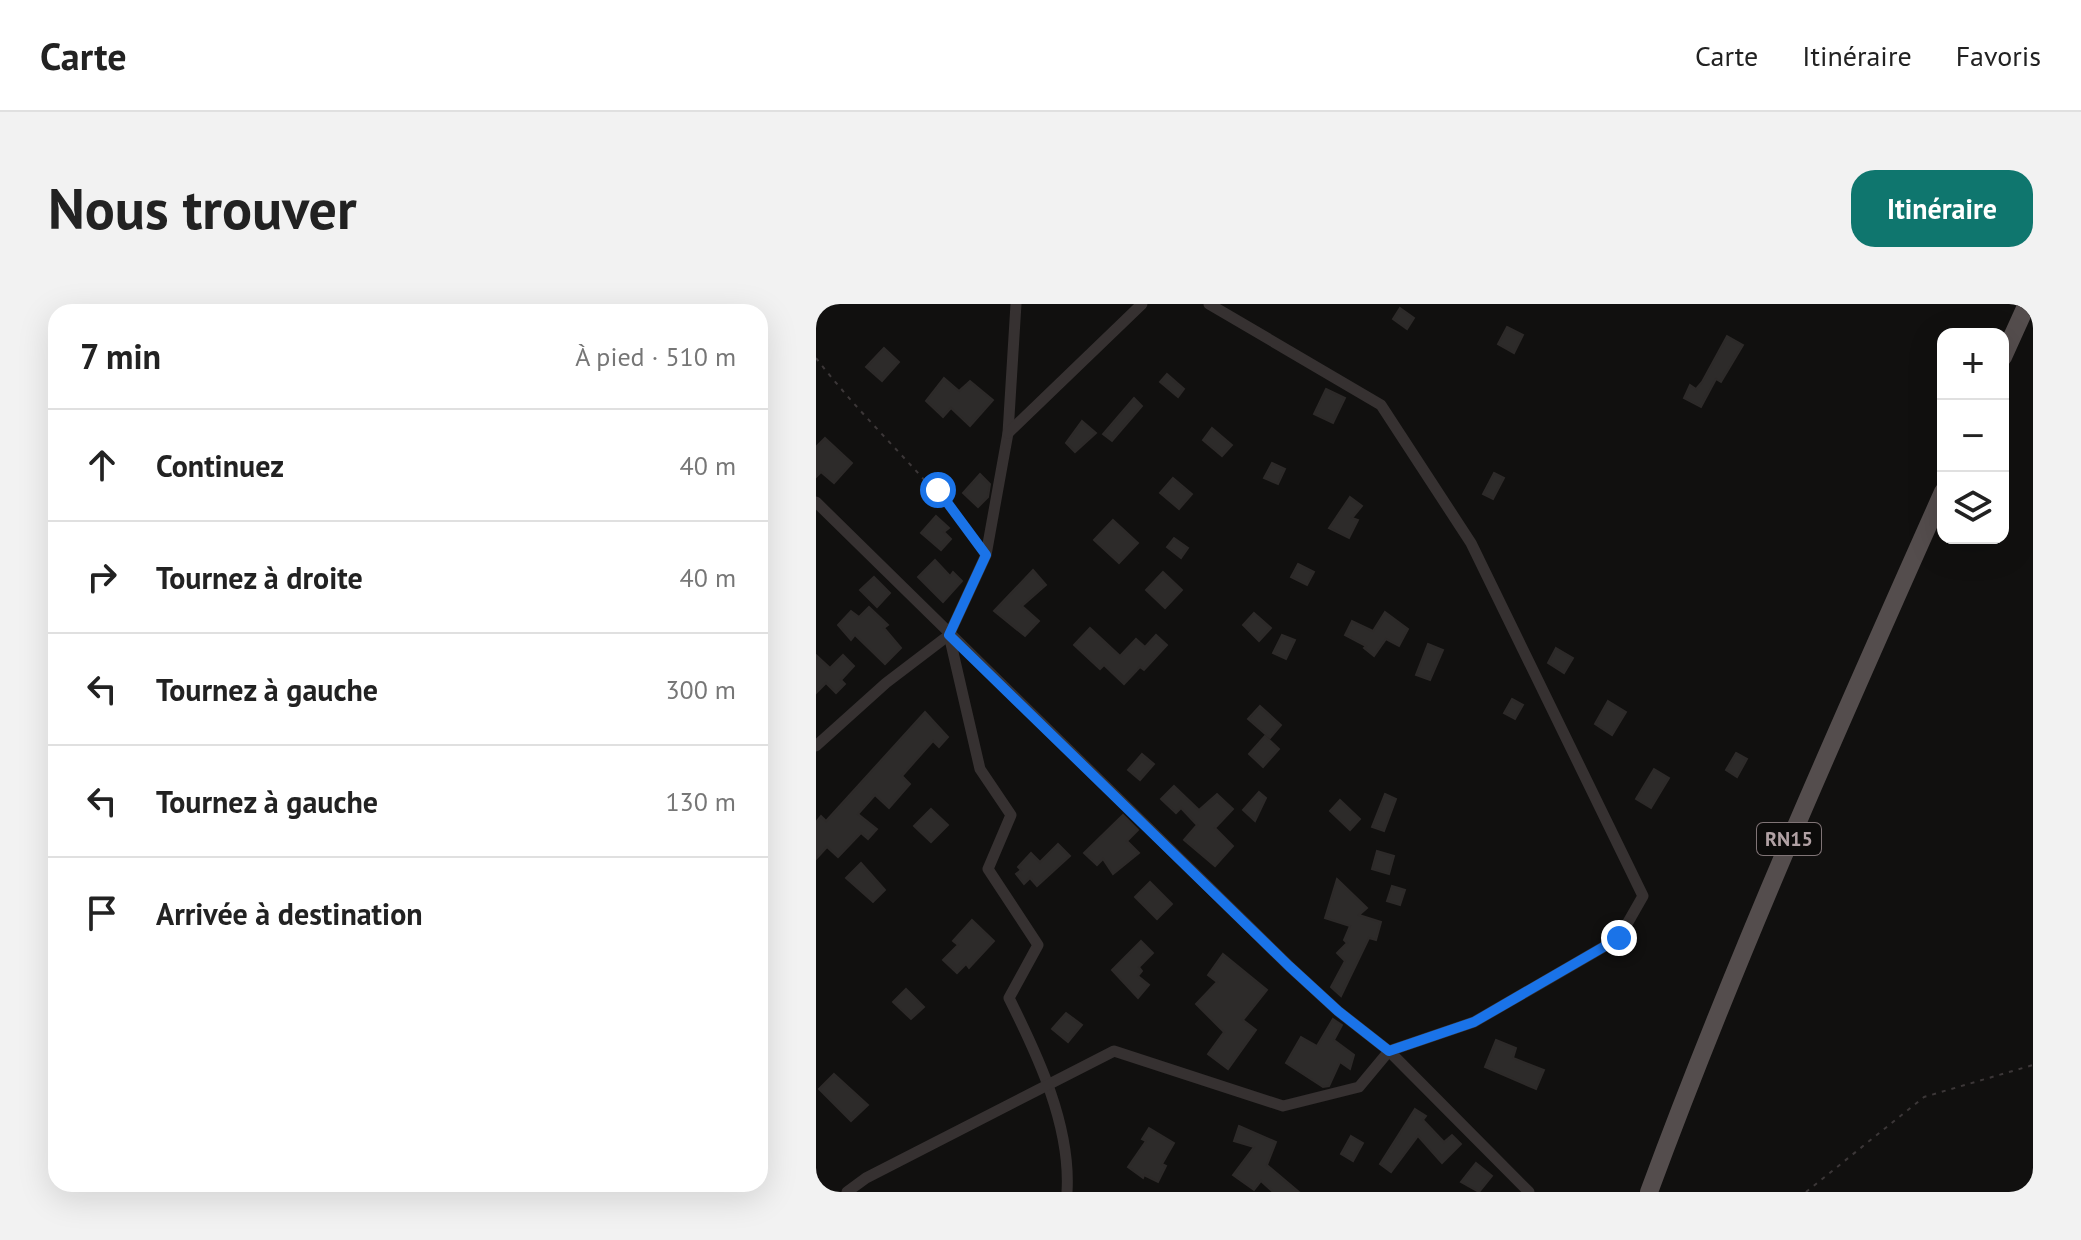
<!DOCTYPE html>
<html lang="fr">
<head>
<meta charset="utf-8">
<style>
	body { margin:0; font-family:"PT Sans",sans-serif; background:#f2f2f2; color:#222 }
	.controls { position:absolute; right:24px; top:24px; display:grid; overflow:hidden; border-radius:16px; box-shadow:0 8px 32px #0002 }
	.controls button { width:72px; height:72px; display:grid; place-items:center; padding:0; border:0; border-bottom:2px solid #e0e0e0; background:#fff; color:#222; font:40px sans-serif }
	.stop { position:absolute; width:24px; height:24px; margin:-18px; border:6px solid #1a73e8; border-radius:50%; background:#fff }
	.stop.end { background:#1a73e8; border-color:#fff; box-shadow:0 2px 8px #0008 }
	.list { margin:0; padding:0; list-style:none }
	h2 { display:flex; justify-content:space-between; align-items:center; height:104px; margin:0; padding:0 32px; font-size:34px }
	h2 small { font-size:26px; font-weight:400; color:#767676 }
	.list li { display:grid; grid-template-columns:52px 1fr auto; gap:24px; align-items:center; box-sizing:border-box; height:112px; padding:0 32px; border-top:2px solid #e0e0e0 }
	.list b { display:block; font-size:30px; white-space:nowrap }
	.list em { font-size:26px; font-style:normal; color:#767676 }
	.icon { flex:none; width:44px; height:44px; fill:none; stroke:currentColor; stroke-width:2; stroke-linecap:round; stroke-linejoin:round }
	.map { position:relative; flex:none; width:1217px; height:888px; overflow:hidden; border-radius:24px }
	header { display:flex; align-items:center; gap:48px; box-sizing:border-box; height:112px; padding:0 40px; background:#fff; border-bottom:2px solid #e0e0e0 }
	header strong { font-size:38px }
	nav { display:flex; gap:44px; margin-inline-start:auto; font-size:28px }
	.intro { display:flex; align-items:center; justify-content:space-between; box-sizing:border-box; height:192px; padding:0 48px }
	h1 { margin:0; font-size:56px }
	.button { padding:20px 36px; border-radius:24px; background:#0f766e; color:#fff; font-size:28px; font-weight:700 }
	main { display:flex; gap:48px; padding:0 48px }
	aside { flex:1; background:#fff; border-radius:24px; box-shadow:0 8px 32px #0002 }
	.map>svg:first-child { display:block }
	.building { fill:#2d2b2a; stroke:#2d2a29; stroke-width:2 }
	.lines { fill:none; stroke-linecap:round; stroke-linejoin:round }
	.path { stroke:#3c3738; stroke-width:2; stroke-dasharray:4 6; stroke-linecap:butt }
	.street { stroke:#363131; stroke-width:11 }
	.primary { stroke:#544d4d; stroke-width:18 }
	.route { stroke:#1a73e8; stroke-width:10 }
	.labels { text-anchor:middle; dominant-baseline:central; stroke-width:6; stroke-linejoin:round; paint-order:stroke }
	.shield { fill:#0c0b0a; stroke:#807476; stroke-width:2 }
	.shield-label { font-size:20px; font-weight:bold; fill:#b1a1a4 }
</style>
</head>
<body>
<header>
<strong>Carte</strong>
<nav><a>Carte</a><a>Itinéraire</a><a>Favoris</a></nav>
</header>
<div class="intro"><h1>Nous trouver</h1><a class="button">Itinéraire</a></div>
<main>
<aside>
<h2>7 min<small>À pied · 510 m</small></h2>
<ul class="list">
<li><svg class="icon" aria-label="ahead" viewBox="0 0 24 24"><path d="M12 20V5M6 11l6-6 6 6"/></svg><div><b>Continuez</b></div><em>40 m</em></li>
<li><svg class="icon" aria-label="right" viewBox="0 0 24 24"><path d="M7 20v-9h11M14 6l5 5-5 5"/></svg><div><b>Tournez à droite</b></div><em>40 m</em></li>
<li><svg class="icon" aria-label="left" viewBox="0 0 24 24"><path d="M17 20v-9H6M10 6l-5 5 5 5"/></svg><div><b>Tournez à gauche</b></div><em>300 m</em></li>
<li><svg class="icon" aria-label="left" viewBox="0 0 24 24"><path d="M17 20v-9H6M10 6l-5 5 5 5"/></svg><div><b>Tournez à gauche</b></div><em>130 m</em></li>
<li><svg class="icon" aria-label="arrive" viewBox="0 0 24 24"><path d="M6 21V4h12l-3 4 3 4H6"/></svg><div><b>Arrivée à destination</b></div></li>
</ul>
</aside>
<div class="map">
<svg width="1217" height="888" viewBox="0 0 1217 888">
	<rect width="100%" height="100%" fill="#11100f"/>
	<g class="building">
		<polygon points="584,4 598,14 591,25 577,15"/>
		<polygon points="691,23 707,31 698,49 682,40"/>
		<polygon points="911,32 927,41 905,78 900,75 885,103 868,94 874,81 880,85 886,78"/>
		<polygon points="68,44 83,58 66,77 50,63"/>
		<polygon points="351,70 368,85 362,93 344,78"/>
		<polygon points="128,74 143,87 154,77 177,96 154,122 135,104 127,113 110,97"/>
		<polygon points="510,85 529,94 517,119 498,110"/>
		<polygon points="318,94 326,102 296,137 287,130"/>
		<polygon points="266,117 280,129 259,148 250,139"/>
		<polygon points="396,124 416,141 406,152 387,136"/>
		<polygon points="9,134 36,159 18,179 5,168 0,173 0,143"/>
		<polygon points="456,159 469,165 462,180 448,174"/>
		<polygon points="678,169 688,174 677,195 667,190"/>
		<polygon points="164,170 174,180 172,193 162,203 147,189"/>
		<polygon points="357,174 376,190 363,205 344,189"/>
		<polygon points="534,193 546,202 536,214 542,216 533,234 513,224"/>
		<polygon points="120,212 133,224 128,228 135,235 125,246 105,229"/>
		<polygon points="297,216 322,239 303,259 278,236"/>
		<polygon points="358,234 372,244 365,254 351,243"/>
		<polygon points="119,256 134,272 137,268 146,277 127,298 102,273"/>
		<polygon points="482,260 498,268 491,281 475,273"/>
		<polygon points="217,266 230,281 206,302 223,317 209,332 178,307"/>
		<polygon points="347,268 366,286 349,304 330,286"/>
		<polygon points="58,273 74,289 61,303 44,286"/>
		<polygon points="53,303 72,321 68,324 85,344 69,360 39,331 35,336 22,321 35,307 43,313"/>
		<polygon points="569,308 592,325 583,342 570,335 558,352 548,344 550,342 529,331 536,317 557,327"/>
		<polygon points="438,309 455,324 443,337 427,321"/>
		<polygon points="274,324 304,352 320,335 329,343 340,331 351,341 328,366 324,363 308,380 288,361 284,365 258,341"/>
		<polygon points="466,331 479,336 470,355 457,349"/>
		<polygon points="612,340 627,346 614,376 600,371"/>
		<polygon points="740,344 757,354 748,369 732,359"/>
		<polygon points="0,351 14,364 27,351 38,362 25,376 29,380 20,389 10,379 0,389"/>
		<polygon points="696,395 707,401 699,415 688,409"/>
		<polygon points="792,397 810,408 796,431 779,420"/>
		<polygon points="444,402 465,421 454,434 432,415"/>
		<polygon points="109,408 132,433 123,443 117,437 86,472 94,480 73,504 59,491 42,510 61,525 52,535 45,529 22,553 11,543 0,555 0,518 5,512 10,517"/>
		<polygon points="449,432 463,445 447,463 433,450"/>
		<polygon points="920,449 931,455 921,473 910,466"/>
		<polygon points="326,450 338,460 324,476 312,466"/>
		<polygon points="838,465 853,474 835,504 820,495"/>
		<polygon points="358,482 383,506 401,490 417,505 399,524 417,542 399,562 368,536 381,521 365,504 360,509 345,495"/>
		<polygon points="443,488 450,494 439,517 427,506"/>
		<polygon points="569,490 580,495 568,527 556,523"/>
		<polygon points="524,496 544,515 534,526 514,507"/>
		<polygon points="115,505 132,521 115,538 98,522"/>
		<polygon points="307,511 322,526 311,537 323,549 297,570 287,555 281,561 268,549"/>
		<polygon points="242,540 254,552 221,582 214,574 208,580 200,570 205,566 202,563 215,549 224,558"/>
		<polygon points="561,547 578,552 573,570 556,565"/>
		<polygon points="45,559 69,586 57,598 30,574"/>
		<polygon points="521,575 551,604 543,611 565,618 560,636 553,634 525,692 515,683 529,657 521,649 531,639 528,636 534,622 509,614"/>
		<polygon points="334,578 356,600 341,615 319,593"/>
		<polygon points="576,582 589,586 584,601 571,597"/>
		<polygon points="156,616 178,637 153,664 150,660 141,669 127,656 142,641 137,637"/>
		<polygon points="325,637 337,649 323,663 326,667 322,672 333,681 322,694 296,666"/>
		<polygon points="407,650 451,686 427,716 440,726 412,765 392,750 408,728 380,700 401,678 392,671"/>
		<polygon points="90,685 108,703 95,715 77,698"/>
		<polygon points="250,709 266,721 252,738 236,725"/>
		<polygon points="517,715 526,721 518,736 538,751 534,765 524,758 513,782 507,783 470,759 485,733 501,742"/>
		<polygon points="680,736 700,744 697,754 728,766 720,785 669,763"/>
		<polygon points="18,770 52,801 35,817 3,785"/>
		<polygon points="599,805 610,812 607,816 628,838 636,831 645,840 626,859 602,832 575,868 564,860"/>
		<polygon points="423,822 460,838 451,861 483,888 457,888 445,877 438,886 417,871 438,843 418,837"/>
		<polygon points="333,824 358,839 346,860 350,862 342,878 328,871 327,874 312,863 330,837 326,835"/>
		<polygon points="535,832 547,839 537,857 525,850"/>
		<polygon points="660,859 676,872 663,888 645,878"/>
	</g>
	<g class="lines">
		<g class="path">
			<path d="M0,54c50,65 111,118 160,184"/>
			<polyline points="990,888 1108,793 1217,761"/>
		</g>
		<g class="street">
			<path d="M200,0l-8,129 -22,122 -37,80 31,134 31,46 -23,54 50,76 -29,53c29,58 62,128 58,194"/>
			<polyline points="192,129 326,0"/>
			<polyline points="0,198 473,662 522,707 573,747 713,888"/>
			<polyline points="0,442 70,379 133,331"/>
			<polyline points="31,888 50,874 298,747 467,802 543,783 573,747 658,718 803,634 827,592 655,239 565,101 393,0"/>
		</g>
		<g class="primary">
			<polyline points="1187,53 1211,0"/>
			<path d="M833,888c88,-238 191,-469 294,-700"/>
		</g>
	</g>
	<g class="lines">
		<polyline class="route" points="122,186 170,251 133,331 473,662 522,707 573,747 658,718 803,634"/>
	</g>
	<g class="labels">
		<rect class="shield" x="941" y="519" width="64" height="32" rx="6"/>
		<g class="shield-label">
			<text x="973" y="535">RN15</text>
		</g>
	</g>
</svg>
<div class="controls">
<button>+</button>
<button>−</button>
<button><svg class="icon" aria-label="layers" viewBox="0 0 24 24"><path d="M12 4l9 5-9 5-9-5zM3 14l9 5 9-5"/></svg></button>
</div>
<div class="stop" style="left:122px;top:186px"></div>
<div class="stop end" style="left:803px;top:634px"></div>
</div>
</main>
</body>
</html>
